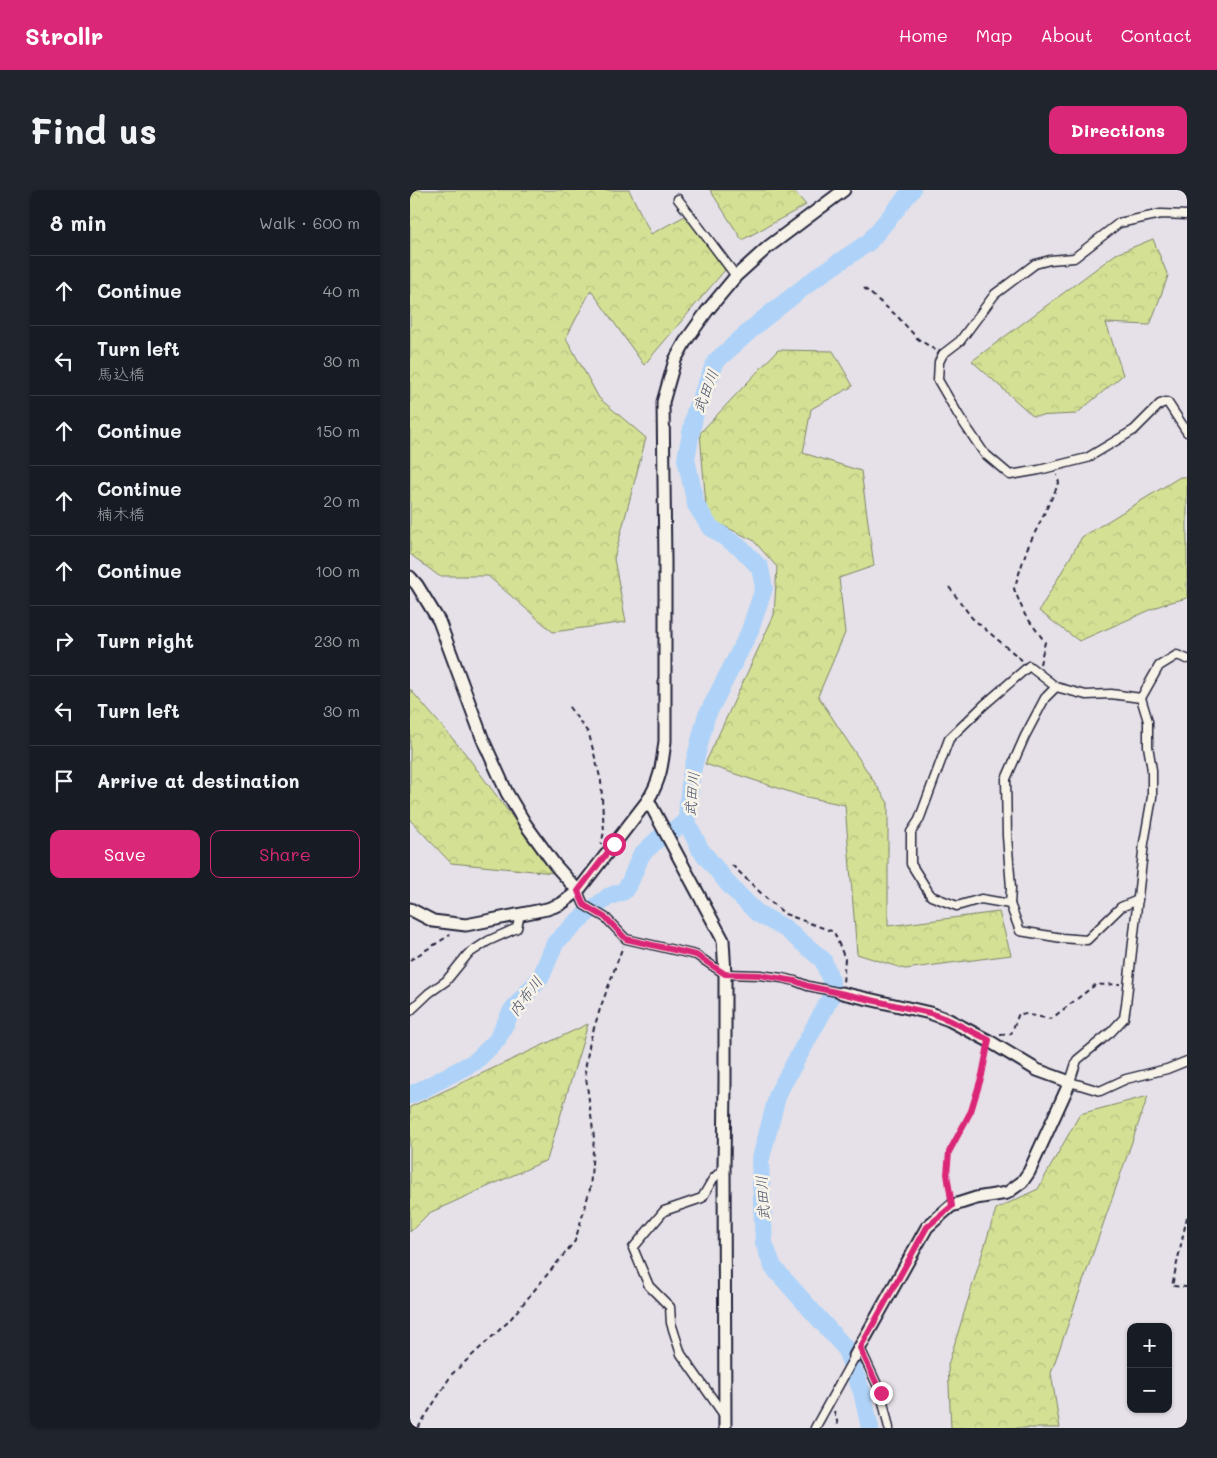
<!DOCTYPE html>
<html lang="en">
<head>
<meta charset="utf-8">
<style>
	body { margin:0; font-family:Mali,"Klee One",sans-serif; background:#20242c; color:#f1f3f6 }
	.controls { position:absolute; right:15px; bottom:15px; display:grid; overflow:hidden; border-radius:10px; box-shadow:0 1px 4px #0004 }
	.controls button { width:45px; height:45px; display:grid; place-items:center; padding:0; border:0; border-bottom:1px solid #363941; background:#171b24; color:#f1f3f6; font:25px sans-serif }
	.stop { position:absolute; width:15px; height:15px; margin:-11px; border:4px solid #db2777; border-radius:50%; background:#fff }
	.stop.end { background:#db2777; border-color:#fff; box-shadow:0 1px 5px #0008 }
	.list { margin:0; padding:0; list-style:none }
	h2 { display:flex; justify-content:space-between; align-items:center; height:65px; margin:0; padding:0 20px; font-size:21px }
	h2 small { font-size:16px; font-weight:400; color:#9ea1a6 }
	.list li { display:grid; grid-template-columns:32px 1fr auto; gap:15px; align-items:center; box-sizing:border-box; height:70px; padding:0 20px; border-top:1px solid #363941 }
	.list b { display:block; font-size:19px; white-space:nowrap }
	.list p { margin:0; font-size:16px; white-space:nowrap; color:#9ea1a6 }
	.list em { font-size:16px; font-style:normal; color:#9ea1a6 }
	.actions { display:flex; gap:10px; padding:15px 20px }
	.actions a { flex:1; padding:11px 0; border:1px solid #db2777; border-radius:10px; text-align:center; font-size:18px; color:#db2777 }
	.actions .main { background:#db2777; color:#fff }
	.icon { flex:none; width:28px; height:28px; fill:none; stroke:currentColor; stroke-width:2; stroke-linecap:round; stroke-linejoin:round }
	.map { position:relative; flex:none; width:777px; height:1238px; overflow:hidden; border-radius:10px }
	header { display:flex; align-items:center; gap:30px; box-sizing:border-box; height:70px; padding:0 25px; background:#db2777; color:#fff }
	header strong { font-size:24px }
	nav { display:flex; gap:28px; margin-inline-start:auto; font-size:18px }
	.intro { display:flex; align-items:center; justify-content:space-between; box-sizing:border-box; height:120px; padding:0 30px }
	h1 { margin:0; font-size:35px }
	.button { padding:12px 22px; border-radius:10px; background:#db2777; color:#fff; font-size:18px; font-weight:700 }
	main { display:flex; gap:30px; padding:0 30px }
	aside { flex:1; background:#171b24; border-radius:10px; box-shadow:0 1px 4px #0004 }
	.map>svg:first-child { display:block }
	.forest { fill:url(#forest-crowns); stroke:#7b8268 }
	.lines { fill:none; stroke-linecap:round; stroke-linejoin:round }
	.river { stroke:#afd3f8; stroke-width:18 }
	.street-casing { stroke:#22223b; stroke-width:11 }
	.secondary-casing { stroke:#22223b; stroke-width:15 }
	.path { stroke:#22223b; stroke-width:2; stroke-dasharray:5 4; stroke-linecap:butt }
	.street { stroke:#f7f3e8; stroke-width:8 }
	.secondary { stroke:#f7f3e8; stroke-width:11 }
	.route { stroke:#db2777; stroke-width:6 }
	.labels { text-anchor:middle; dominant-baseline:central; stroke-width:5; stroke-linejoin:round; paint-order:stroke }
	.water-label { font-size:15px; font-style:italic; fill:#454e6a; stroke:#f7f3e8 }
</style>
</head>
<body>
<header>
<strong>Strollr</strong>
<nav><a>Home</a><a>Map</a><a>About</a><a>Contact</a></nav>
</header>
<div class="intro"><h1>Find us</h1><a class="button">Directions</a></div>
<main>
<aside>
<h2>8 min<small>Walk · 600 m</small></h2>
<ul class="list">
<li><svg class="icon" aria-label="ahead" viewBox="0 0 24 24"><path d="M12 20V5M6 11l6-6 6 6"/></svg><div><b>Continue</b></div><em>40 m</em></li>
<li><svg class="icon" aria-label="left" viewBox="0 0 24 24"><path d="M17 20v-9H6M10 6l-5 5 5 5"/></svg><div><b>Turn left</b><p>馬込橋</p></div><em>30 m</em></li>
<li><svg class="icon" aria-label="ahead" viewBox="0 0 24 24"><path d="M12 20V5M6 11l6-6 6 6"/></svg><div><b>Continue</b></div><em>150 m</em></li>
<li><svg class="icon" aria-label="ahead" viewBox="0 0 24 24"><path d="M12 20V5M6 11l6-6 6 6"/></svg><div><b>Continue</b><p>楠木橋</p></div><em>20 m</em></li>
<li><svg class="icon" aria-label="ahead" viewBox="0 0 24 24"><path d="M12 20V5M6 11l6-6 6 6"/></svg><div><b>Continue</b></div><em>100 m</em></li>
<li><svg class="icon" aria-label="right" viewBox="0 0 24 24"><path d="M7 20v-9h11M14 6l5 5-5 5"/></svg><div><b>Turn right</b></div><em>230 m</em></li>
<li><svg class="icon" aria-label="left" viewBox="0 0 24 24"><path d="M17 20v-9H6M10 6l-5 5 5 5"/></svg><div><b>Turn left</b></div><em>30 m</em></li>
<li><svg class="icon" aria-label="arrive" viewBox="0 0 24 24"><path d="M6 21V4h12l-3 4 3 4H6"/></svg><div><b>Arrive at destination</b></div></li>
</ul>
<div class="actions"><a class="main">Save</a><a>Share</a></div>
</aside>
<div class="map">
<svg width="777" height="1238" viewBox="0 0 777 1238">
	<defs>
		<pattern id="forest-crowns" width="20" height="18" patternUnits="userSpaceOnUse" patternTransform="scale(1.25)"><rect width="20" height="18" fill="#d4e194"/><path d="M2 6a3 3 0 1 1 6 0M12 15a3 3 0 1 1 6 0" fill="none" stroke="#b6c180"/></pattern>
	</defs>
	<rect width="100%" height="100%" fill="#e6e1e8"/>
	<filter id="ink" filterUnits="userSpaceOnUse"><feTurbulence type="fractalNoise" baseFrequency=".02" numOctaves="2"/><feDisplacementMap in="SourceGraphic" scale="10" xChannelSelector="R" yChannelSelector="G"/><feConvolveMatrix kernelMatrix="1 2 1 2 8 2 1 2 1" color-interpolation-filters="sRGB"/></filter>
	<g filter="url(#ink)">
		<g class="forest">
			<polygon points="0,0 219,0 241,44 277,25 315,80 234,175 181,100 156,148 189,208 236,248 204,369 216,432 143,442 78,386 29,386 0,364"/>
			<polygon points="300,0 383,0 396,15 332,50"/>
			<polygon points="743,49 758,86 740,135 696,133 713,185 666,224 623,226 562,171 706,64"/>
			<polygon points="368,160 423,161 443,196 401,219 393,263 451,281 464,376 429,388 435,443 408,506 478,613 478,736 589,722 601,765 495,779 447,764 435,615 392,606 295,574 364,425 367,377 343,350 297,328 290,243"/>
			<polygon points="770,287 777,287 777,408 754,414 669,451 629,421 672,347"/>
			<polygon points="0,499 54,562 144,683 41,673 0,630"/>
			<polygon points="178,834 137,970 19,1023 0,1042 0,917"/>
			<polygon points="738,906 641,1183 650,1238 541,1238 538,1175 586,1019 628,999 670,924"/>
		</g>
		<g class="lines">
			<g class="river">
				<polyline points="0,905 15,898 66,871 87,850 102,820 131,787 145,753 170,729 198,707 214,701 220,692 231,665 248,649 277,632"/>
				<polyline points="460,1238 452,1202 435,1158 363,1077 354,1053 350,972 368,903 421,807 421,791 413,770 376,739 347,723 320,696 290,659 277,632 278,613 281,586 296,527 339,443 354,398 350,378 332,359 300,337 286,315 276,269 285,222 306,171 352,130 407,87 459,52 502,0"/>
			</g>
			<g class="street-casing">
				<g id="street">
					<polyline points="268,9 326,86"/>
					<polyline points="777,25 751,24 709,33 664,68 640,70 625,74 585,104 550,151 533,164 529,172 528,190 549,226 574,263 600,285 629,280 677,268 724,240 750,214 756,212 758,213 777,242"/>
					<polyline points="777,469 767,465 749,476 731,508 738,531 738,556 742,580 742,607 734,653 716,815 714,828 701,842 667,870 660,892 690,901 716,889 757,879 777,871"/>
					<polyline points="168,701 174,715 196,728 216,749 286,765 315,784 350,785 372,788 385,791 398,796 432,803"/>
					<polyline points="728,710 711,717 677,750 652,748 610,741 600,714 571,709 547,716 521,706 501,674 501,642 509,630 539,549 574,515 619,476 646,497 676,505 701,504 731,508"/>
					<polyline points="600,714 601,698 597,646 596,589 615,546 635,508 646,497"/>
					<polyline points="0,821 19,803 36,791 58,764 78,751 107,738 110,724"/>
					<polyline points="314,978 303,989 292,1008 254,1021 223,1058 239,1096 260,1117 261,1133 271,1164 314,1225"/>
					<polyline points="450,1158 471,1203 479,1238"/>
					<polyline points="405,1238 445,1166"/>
				</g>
			</g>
			<g class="secondary-casing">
				<g id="secondary">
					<polyline points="0,387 7,395 29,431 73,550 97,603 116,635 145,675 168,701"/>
					<polyline points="238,610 313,750 315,784 315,893 314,978 315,1238"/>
					<path d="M0,719l23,12 33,4 81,-16 14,-5 17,-13 70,-91c13,-21 14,-35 17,-59v-180l-2,-159 12,-42 10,-18 22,-31 29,-35 32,-29 76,-57"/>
					<polyline points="432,803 520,823 539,830 579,851 627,880 660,892 619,982 612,992 597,1003 566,1008 541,1016 517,1037 445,1166"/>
				</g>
			</g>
			<g class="path">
				<polyline points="454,98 487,126 508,149 527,161"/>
				<polyline points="539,397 562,428 613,471"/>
				<polyline points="630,474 635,452 615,425 604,399 617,359 649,293 647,285"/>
				<polyline points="159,517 179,544 191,591 194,642 191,654"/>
				<polyline points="322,675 357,709 375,724 424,742 435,769 433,793"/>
				<polyline points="0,770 40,745"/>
				<polyline points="590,845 601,844 609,823 641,829 685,795 710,794"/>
				<polyline points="540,1005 537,984 539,961 561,921 572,885 577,862"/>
				<polyline points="777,1027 762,1096 777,1097"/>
				<polyline points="424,1221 429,1238"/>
				<polyline points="8,1238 42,1184 98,1132 165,1051 180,999 184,948 175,880 180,851 190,819 213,756"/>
			</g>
			<use href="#street" class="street"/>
			<use href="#secondary" class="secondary"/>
		</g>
	</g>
	<g class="lines" filter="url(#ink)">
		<polyline class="route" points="204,654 168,701 174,715 196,728 216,749 286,765 315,784 350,785 385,791 398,796 520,823 539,830 579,850 572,885 561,921 539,962 537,984 542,1016 517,1037 450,1158 471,1203"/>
	</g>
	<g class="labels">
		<g class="water-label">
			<text transform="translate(295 201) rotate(-69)">武田川</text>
			<text transform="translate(281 604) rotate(-85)">武田川</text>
			<text transform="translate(115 806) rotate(-53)">内布川</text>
			<text transform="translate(352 1008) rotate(-93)">武田川</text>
		</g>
	</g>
</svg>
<div class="controls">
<button>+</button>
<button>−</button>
</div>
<div class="stop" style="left:204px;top:654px"></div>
<div class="stop end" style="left:471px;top:1203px"></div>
</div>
</main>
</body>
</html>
